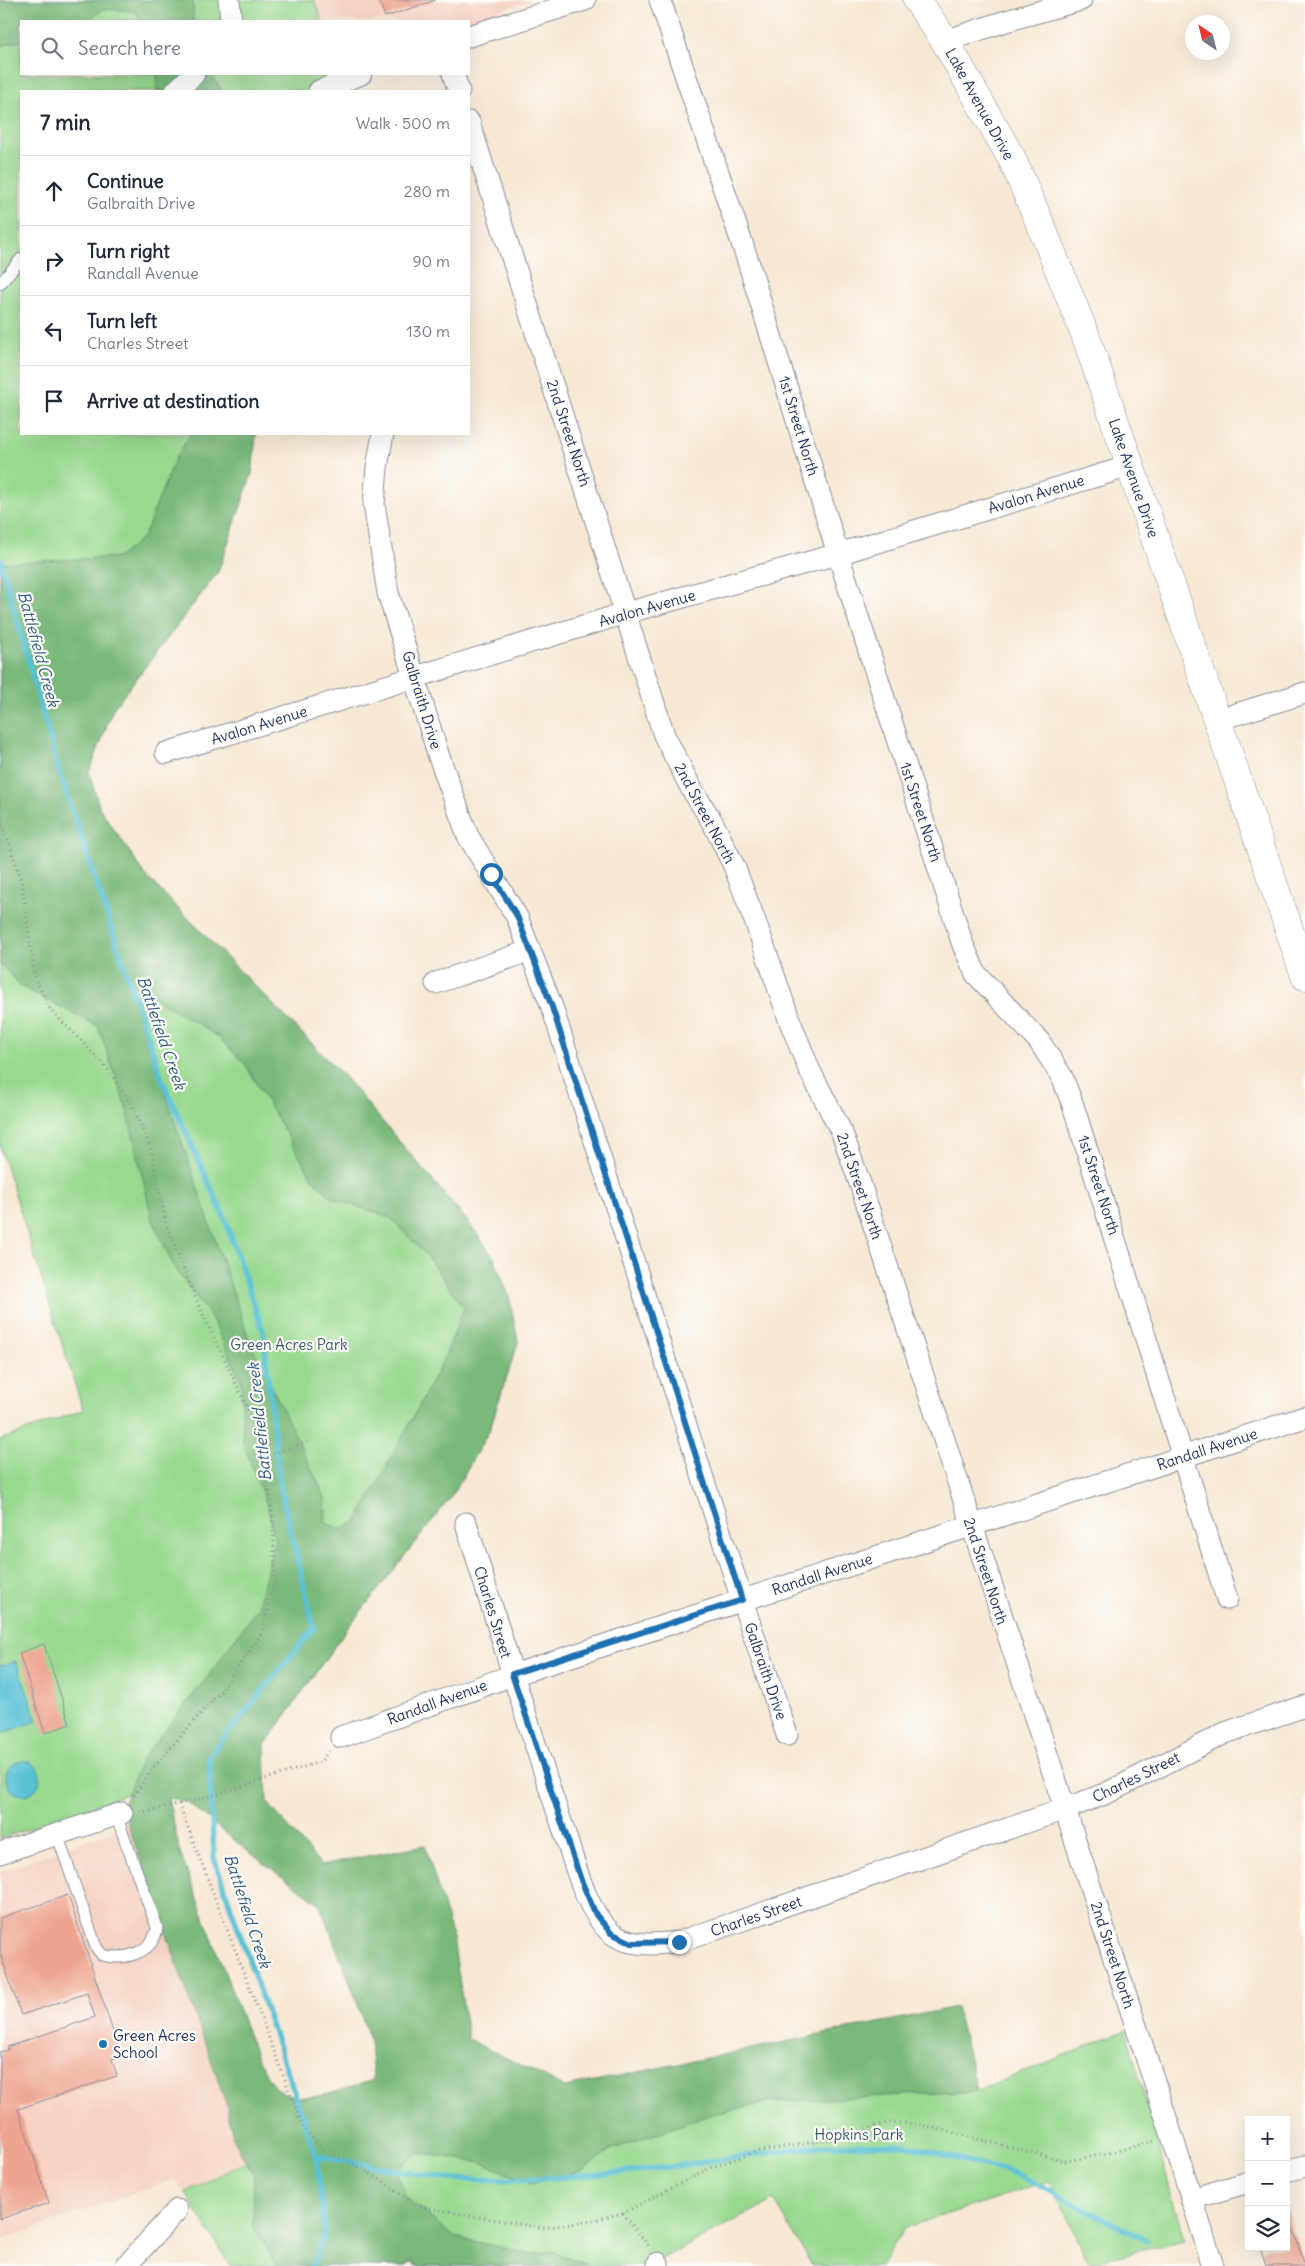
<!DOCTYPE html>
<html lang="en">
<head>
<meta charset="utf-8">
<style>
	body { margin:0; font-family:Delius,sans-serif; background:#f6f6f7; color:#1f2937 }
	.controls { position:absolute; right:15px; bottom:15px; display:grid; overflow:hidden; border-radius:0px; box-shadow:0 5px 20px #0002 }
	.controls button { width:45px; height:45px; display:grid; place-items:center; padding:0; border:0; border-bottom:1px solid #e0e1e3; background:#fff; color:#1f2937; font:25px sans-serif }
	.compass { position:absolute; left:1185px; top:15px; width:45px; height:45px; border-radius:50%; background:#fff; box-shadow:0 5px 20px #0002; rotate:325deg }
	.stop { position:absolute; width:15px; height:15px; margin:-11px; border:4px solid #1f6fb2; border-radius:50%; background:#fff }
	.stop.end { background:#1f6fb2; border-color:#fff; box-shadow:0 1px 5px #0008 }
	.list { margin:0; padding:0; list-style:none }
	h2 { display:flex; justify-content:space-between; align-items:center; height:65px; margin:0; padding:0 20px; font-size:21px }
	h2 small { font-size:16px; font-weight:400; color:#747a83 }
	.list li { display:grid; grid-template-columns:32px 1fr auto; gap:15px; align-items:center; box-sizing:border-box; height:70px; padding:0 20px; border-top:1px solid #e0e1e3 }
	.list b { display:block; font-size:19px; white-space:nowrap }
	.list p { margin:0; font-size:16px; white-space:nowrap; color:#747a83 }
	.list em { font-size:16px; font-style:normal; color:#747a83 }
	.icon { flex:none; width:28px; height:28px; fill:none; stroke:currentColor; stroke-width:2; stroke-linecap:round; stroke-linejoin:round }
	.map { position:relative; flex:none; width:1305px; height:2266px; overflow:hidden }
	.search { position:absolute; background:#fff; box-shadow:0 5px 20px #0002; left:20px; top:20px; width:450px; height:55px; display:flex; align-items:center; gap:12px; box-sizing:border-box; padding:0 18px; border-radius:0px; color:#747a83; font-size:19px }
	.panel { position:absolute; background:#fff; box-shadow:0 5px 20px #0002; left:20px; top:90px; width:450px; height:345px; border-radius:0px }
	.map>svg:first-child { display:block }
	.built { fill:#f5d2c2 }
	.green { fill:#98d98f; stroke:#5a8476 }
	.forest { fill:#7ab97a; stroke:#4a746c; fill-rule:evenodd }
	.water { fill:#59c1d6; stroke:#3a789a }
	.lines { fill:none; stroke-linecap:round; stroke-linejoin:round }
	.stream { stroke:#59c1d6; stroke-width:5.5 }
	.building { fill:#eea48f }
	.lane-casing { stroke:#8a8c99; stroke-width:13 }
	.street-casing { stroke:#8a8c99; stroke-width:23 }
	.secondary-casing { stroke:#8a8c99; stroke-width:29 }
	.path { stroke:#8a8c99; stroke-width:3; stroke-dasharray:1 4; stroke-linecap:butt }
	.lane { stroke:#fff; stroke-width:11 }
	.street { stroke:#fff; stroke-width:21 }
	.secondary { stroke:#fff; stroke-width:28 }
	.route { stroke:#1f6fb2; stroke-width:6 }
	.poi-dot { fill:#1f6fb2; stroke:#fdfcf7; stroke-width:2 }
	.labels { text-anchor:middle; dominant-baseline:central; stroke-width:4.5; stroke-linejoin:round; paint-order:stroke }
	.street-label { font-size:15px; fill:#1b2f5e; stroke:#fdfcf7 }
	.park-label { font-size:15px; fill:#3a5a6a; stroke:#fdfcf7 }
	.poi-label { font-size:15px; fill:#1b2f5e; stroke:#fdfcf7; text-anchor:start }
	.water-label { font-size:16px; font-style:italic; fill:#2e5b82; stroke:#fdfcf7 }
</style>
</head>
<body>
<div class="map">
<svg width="1305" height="2266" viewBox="0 0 1305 2266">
	<rect width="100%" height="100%" fill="#fdfcf7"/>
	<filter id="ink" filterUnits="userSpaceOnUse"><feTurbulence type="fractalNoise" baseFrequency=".02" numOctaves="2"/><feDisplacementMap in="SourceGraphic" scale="10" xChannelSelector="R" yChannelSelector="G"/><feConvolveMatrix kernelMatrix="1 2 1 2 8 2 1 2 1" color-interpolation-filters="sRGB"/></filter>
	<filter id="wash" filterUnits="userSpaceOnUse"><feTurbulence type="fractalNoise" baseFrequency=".0096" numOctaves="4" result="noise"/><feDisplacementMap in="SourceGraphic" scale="20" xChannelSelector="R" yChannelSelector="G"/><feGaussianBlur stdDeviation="1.12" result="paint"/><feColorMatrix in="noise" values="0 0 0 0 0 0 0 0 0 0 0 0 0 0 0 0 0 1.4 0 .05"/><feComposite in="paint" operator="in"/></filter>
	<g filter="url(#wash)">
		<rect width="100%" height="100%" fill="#f8e8d4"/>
		<g class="built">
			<polygon points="314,0 531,0 467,21 322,21"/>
			<polygon points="128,1825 227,2106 233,2139 247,2162 185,2192 174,2179 0,2241 0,1872"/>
		</g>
		<g class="green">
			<polygon points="0,0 314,0 322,21 21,21 21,74 341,74 344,80 302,91 21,91 21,434 256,434 252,473 218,572 113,709 89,773 100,809 147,877 341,1073 468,1222 494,1258 509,1296 518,1342 489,1431 451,1497 343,1634 265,1745 0,1839 0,1440 83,1410 0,1147"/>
			<polygon points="956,2007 977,2091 1126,2030 1184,2240 1089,2263 1049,2181 904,2228 881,2266 812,2266 774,2200 648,2266 417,2266 411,2263 406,2266 230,2266 185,2192 379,2096 428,2126"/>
		</g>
		<g class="forest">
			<polygon points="0,0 193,0 193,21 142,21 135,11 103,9 89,21 21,21 21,41 0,46"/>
			<polygon points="157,74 210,74 223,91 157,91"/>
			<path d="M191,434h65l-4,39 -34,99 -105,137 -24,64 11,36 47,68 194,196 127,149 26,36 15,38 9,46 -29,89 -38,66 -108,137 -78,111 2,57 54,63 104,-20 28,93 15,101 97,48 391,-80 21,84 -204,11 -61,12 -102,36 -29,21 -50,13 -48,-21 -65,-10 -22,18 11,27 47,39 76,17 22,-3 33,13v2h-169l-3,-5 -10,5h-126l-24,-40 1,-51 -21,-36 -6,-33 -105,-299 20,-48 67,-84 49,-68 17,-67 -7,-32 -25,-65 -2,-63 -30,-63 -37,-50 -22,-49 -25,-108 -29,-84 -76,-39 -22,-23v-401l119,-6 25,-21 31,-77zM127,981l89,54 29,29 68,115 19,19 59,20 36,38 37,52 -20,51 -87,163 -17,7 -14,-6 -1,-26 -75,-155zM168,1798l19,4 63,51 69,50 33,85 18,53 3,39c-26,8 -77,31 -99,5 -8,-8 -13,-21 -18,-30l-75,-199z"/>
		</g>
		<g class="water">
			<polygon points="16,1661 37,1721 0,1734 0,1666"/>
			<circle cx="23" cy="1778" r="17"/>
		</g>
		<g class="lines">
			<g class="stream">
				<polyline points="0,559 58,768 163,1082 225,1219 263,1331 280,1486 314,1628 209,1756 214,1858 316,2156 325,2233 312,2266"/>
				<polyline points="316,2156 448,2179 527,2180 639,2171 825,2145 906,2145 1017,2174 1148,2241"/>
			</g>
		</g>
		<g id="blocks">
			<g class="building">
				<polygon points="379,0 436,0 385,17"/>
				<polygon points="44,1644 70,1724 45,1733 19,1653"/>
				<polygon points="68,1895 121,2056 112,2059 117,2076 18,2109 49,2203 0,2219 0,2052 8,2050 7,2047 95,2017 87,1993 21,2015 0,1953 0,1918"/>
				<polygon points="1286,2206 1305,2266 1266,2266 1261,2251 1268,2247 1286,2247"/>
			</g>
		</g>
	</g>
	<g filter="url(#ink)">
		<use href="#blocks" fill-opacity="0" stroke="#8a8c99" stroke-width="1"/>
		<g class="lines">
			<g class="lane-casing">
				<g id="lane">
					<polyline points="0,284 21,259"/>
					<path d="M57,1834l39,113 6,8c23,6 52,-2 55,-28l-41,-112"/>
				</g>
			</g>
			<g class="street-casing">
				<g id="street">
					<polyline points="229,0 231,21"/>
					<polyline points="660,0 747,258 838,554 963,945 976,974 1039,1041 1062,1077 1073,1105 1227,1599"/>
					<polyline points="469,36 585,0"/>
					<polyline points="945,41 1006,21 1081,0"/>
					<polyline points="453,74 459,91"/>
					<polyline points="176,91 194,74"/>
					<polyline points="319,91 361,74"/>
					<polyline points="469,122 664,735 691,788 713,823 734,866 758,929 789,1019 809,1069 842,1133 861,1186 1172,2136 1213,2266"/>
					<polyline points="383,434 377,467 374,504 388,593 439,757 468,836 517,917 552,1007 742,1600 787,1735"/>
					<polyline points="1217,720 1305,693"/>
					<polyline points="166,753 626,613 838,554 1130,466"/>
					<polyline points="436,983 529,951"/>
					<path d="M466,1523c31,100 61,200 95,299 12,34 23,86 49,110 18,16 47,12 69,10l386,-133 42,-16 118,-60 80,-27"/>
					<polyline points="341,1737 513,1675 1305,1417"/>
					<polyline points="0,1853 122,1813"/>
					<polyline points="1286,2171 1305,2166"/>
					<polyline points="1191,2199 1249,2182"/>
					<polyline points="126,2266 177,2210"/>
					<polyline points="658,2266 658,2263"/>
				</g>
			</g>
			<g class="secondary-casing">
				<polyline id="secondary" points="917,0 945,41 1012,159 1042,228 1086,337 1305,976"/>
			</g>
			<g class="path">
				<polyline points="0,821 10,845 22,883 35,978 50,1009 106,1067 133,1107 151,1149 166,1224 198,1304 241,1394 262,1444 273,1517 275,1580 261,1635 224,1687 153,1768 132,1798"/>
				<polyline points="264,1457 307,1442"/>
				<polyline points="179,1804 304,2129 325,2152 356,2165 384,2182 416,2206 543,2228 591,2221 623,2213 710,2168 755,2152 833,2139 889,2122 917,2124 1066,2161 1105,2154 1154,2141"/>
				<polyline points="140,1812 150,1811 215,1795 320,1762 329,1751"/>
				<polyline points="623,2213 650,2248"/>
			</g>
			<use href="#lane" class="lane"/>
			<use href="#street" class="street"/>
			<use href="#secondary" class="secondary"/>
		</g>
	</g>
	<g class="lines" filter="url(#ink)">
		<polyline class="route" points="491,874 517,916 552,1007 742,1600 512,1674 581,1880 596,1915 611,1933 632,1943 679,1942"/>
	</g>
	<circle class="poi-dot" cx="103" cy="2044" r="5"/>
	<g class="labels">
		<g class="street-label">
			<text transform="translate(980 104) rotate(61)">Lake Avenue Drive</text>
			<text transform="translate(799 426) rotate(73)">1st Street North</text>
			<text transform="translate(569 433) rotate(72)">2nd Street North</text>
			<text transform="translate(1134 478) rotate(71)">Lake Avenue Drive</text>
			<text transform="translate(1036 494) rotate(-17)">Avalon Avenue</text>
			<text transform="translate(647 608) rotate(-16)">Avalon Avenue</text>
			<text transform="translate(422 700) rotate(73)">Galbraith Drive</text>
			<text transform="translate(259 725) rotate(-17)">Avalon Avenue</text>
			<text transform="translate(921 812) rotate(72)">1st Street North</text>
			<text transform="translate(705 813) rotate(62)">2nd Street North</text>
			<text transform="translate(1099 1185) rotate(72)">1st Street North</text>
			<text transform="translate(860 1186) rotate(71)">2nd Street North</text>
			<text transform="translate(1207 1449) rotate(-18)">Randall Avenue</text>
			<text transform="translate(986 1571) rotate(72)">2nd Street North</text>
			<text transform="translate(822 1574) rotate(-18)">Randall Avenue</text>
			<text transform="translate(493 1612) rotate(73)">Charles Street</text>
			<text transform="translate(766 1671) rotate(71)">Galbraith Drive</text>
			<text transform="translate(437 1702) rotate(-20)">Randall Avenue</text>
			<text transform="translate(1136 1777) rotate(-26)">Charles Street</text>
			<text transform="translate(756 1916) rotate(-19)">Charles Street</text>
			<text transform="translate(1113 1955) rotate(72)">2nd Street North</text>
		</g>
		<g class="park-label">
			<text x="289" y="1344">Green Acres Park</text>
			<text x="859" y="2134">Hopkins Park</text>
		</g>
		<g class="poi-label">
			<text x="113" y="2035">Green Acres<tspan x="113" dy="17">School</tspan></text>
		</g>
		<g class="water-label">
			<text transform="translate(39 649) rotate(75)">Battlefield Creek</text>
			<text transform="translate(162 1033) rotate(71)">Battlefield Creek</text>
			<text transform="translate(259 1422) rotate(-96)">Battlefield Creek</text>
			<text transform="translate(248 1911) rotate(72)">Battlefield Creek</text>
		</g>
	</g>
</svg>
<div class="controls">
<button>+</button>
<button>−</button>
<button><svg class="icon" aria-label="layers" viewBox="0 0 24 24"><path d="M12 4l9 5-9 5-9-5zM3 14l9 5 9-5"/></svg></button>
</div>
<svg class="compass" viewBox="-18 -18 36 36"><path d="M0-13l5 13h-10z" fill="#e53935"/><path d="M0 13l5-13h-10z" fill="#747a83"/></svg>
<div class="stop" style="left:491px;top:874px"></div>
<div class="stop end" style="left:679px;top:1942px"></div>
<div class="search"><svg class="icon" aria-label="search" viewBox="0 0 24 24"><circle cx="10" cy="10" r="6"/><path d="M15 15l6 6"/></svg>Search here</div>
<section class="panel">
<h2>7 min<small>Walk · 500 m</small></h2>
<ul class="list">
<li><svg class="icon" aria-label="ahead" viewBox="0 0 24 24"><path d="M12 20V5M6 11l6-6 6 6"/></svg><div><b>Continue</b><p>Galbraith Drive</p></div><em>280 m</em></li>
<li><svg class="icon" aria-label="right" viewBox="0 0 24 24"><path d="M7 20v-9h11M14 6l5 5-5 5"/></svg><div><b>Turn right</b><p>Randall Avenue</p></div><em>90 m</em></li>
<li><svg class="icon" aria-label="left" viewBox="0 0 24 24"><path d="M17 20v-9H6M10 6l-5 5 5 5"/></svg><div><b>Turn left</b><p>Charles Street</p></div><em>130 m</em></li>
<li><svg class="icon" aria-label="arrive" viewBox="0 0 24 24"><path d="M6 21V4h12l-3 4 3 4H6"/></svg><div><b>Arrive at destination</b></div></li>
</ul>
</section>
</div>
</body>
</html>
